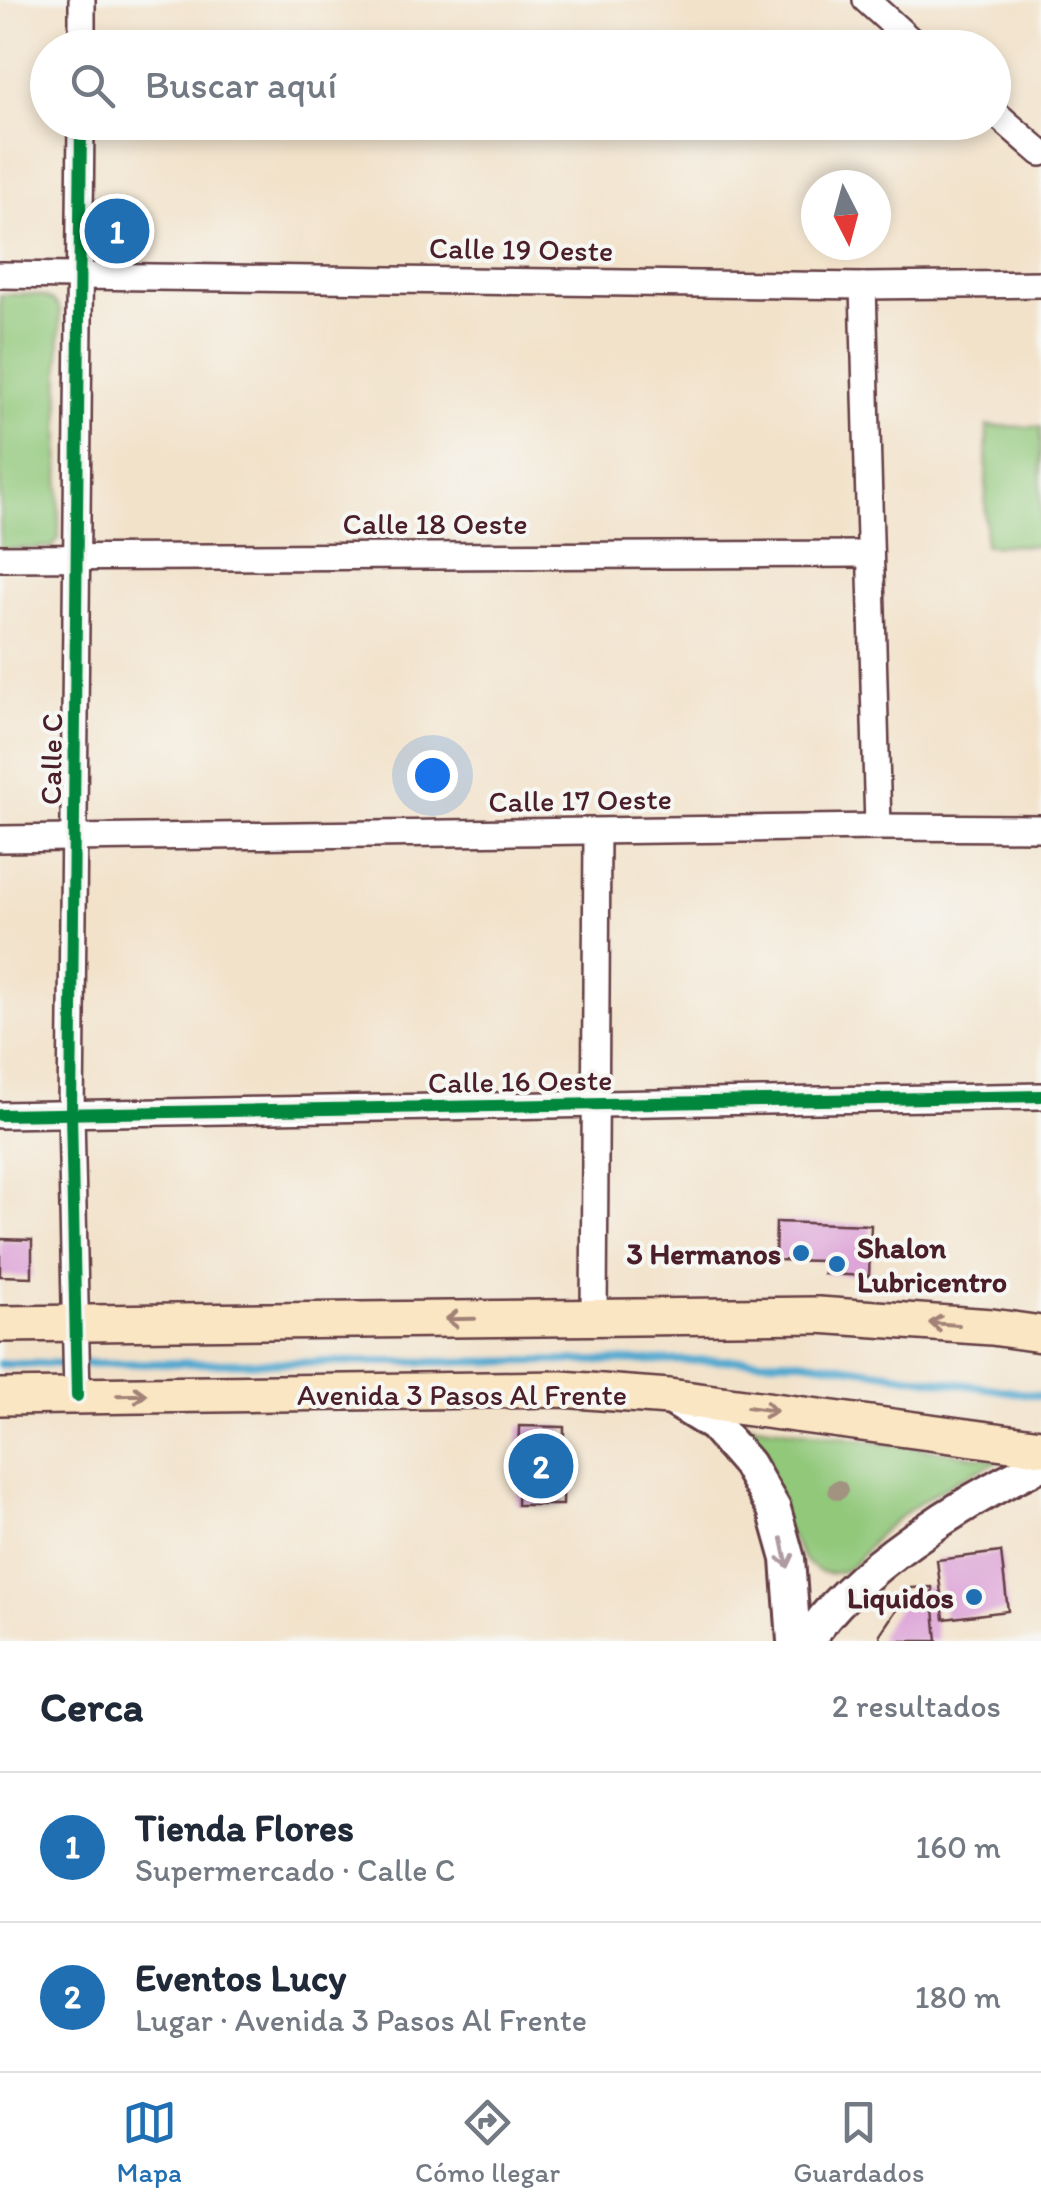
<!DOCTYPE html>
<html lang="es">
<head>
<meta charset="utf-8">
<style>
	body { margin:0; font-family:Itim,sans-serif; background:#f6f6f7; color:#1f2937 }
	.compass { position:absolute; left:801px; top:170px; width:90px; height:90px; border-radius:50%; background:#fff; box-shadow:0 5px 15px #0003; rotate:174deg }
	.you { position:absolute; left:432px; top:775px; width:35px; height:35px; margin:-25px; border:8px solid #fff; border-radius:50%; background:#1a73e8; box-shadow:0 0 0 15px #1a73e833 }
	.badge { display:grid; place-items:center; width:65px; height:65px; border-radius:50%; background:#1f6fb2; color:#fff; font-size:32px; font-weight:700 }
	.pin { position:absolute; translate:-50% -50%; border:5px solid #fff; box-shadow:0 2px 10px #0006 }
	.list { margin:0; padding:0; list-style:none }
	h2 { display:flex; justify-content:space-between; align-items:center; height:130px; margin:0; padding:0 40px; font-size:42px }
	h2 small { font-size:32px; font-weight:400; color:#747a83 }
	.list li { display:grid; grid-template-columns:65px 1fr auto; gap:30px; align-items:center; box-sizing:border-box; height:150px; padding:0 40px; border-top:2px solid #e0e1e3 }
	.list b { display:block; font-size:38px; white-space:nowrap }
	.list p { margin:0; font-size:32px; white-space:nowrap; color:#747a83 }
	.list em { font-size:32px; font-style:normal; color:#747a83 }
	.icon { flex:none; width:55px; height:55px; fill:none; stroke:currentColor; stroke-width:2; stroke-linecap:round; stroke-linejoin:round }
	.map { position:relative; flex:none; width:1041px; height:1641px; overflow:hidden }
	.search { position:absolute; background:#fff; box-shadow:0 5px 15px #0003; left:30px; right:30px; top:30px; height:110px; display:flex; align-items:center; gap:25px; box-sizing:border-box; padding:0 35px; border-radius:55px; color:#747a83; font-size:38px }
	.sheet { height:430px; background:#fff }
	nav { display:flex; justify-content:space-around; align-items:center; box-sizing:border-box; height:140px; border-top:2px solid #e0e1e3; background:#fff; font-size:28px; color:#747a83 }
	nav a { display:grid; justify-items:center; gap:5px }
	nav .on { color:#1f6fb2 }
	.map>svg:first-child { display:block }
	.green { fill:#91c87a; stroke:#6e7452; stroke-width:2.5 }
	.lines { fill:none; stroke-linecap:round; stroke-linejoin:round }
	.stream { stroke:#52a9cf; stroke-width:8 }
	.building { fill:#db9fd5 }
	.minor-casing { stroke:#633c43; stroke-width:30 }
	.tertiary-casing { stroke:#633c43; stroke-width:38 }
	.secondary-casing { stroke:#633c43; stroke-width:40 }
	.minor { stroke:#fff; stroke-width:25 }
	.tertiary { stroke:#fff; stroke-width:32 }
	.secondary { stroke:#fbe6c3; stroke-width:35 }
	.cycleway-casing { stroke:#f6f6f2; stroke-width:19 }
	.cycleway { stroke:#00873e; stroke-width:12 }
	.tree { fill:#a19380 }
	.oneway { stroke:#a28277 }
	.oneway2 { stroke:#ae9aa0 }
	.poi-dot { fill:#1f6fb2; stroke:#f6f6f2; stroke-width:4 }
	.labels { text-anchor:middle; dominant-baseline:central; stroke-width:8; stroke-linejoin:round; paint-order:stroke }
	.street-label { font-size:30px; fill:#4a1f2b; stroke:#f6f6f2 }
	.poi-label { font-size:30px; font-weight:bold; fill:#4a1f2b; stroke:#f6f6f2; text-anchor:end }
</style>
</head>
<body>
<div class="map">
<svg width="1041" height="1641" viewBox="0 0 1041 1641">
	<rect width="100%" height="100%" fill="#f6f6f2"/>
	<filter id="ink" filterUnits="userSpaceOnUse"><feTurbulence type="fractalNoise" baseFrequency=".01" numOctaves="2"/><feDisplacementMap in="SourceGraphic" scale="20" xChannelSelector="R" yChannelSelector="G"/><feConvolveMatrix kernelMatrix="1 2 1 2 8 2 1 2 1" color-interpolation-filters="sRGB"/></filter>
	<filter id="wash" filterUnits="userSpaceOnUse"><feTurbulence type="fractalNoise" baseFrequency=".0048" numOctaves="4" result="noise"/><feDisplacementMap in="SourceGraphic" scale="40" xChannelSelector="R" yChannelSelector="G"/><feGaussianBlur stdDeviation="2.25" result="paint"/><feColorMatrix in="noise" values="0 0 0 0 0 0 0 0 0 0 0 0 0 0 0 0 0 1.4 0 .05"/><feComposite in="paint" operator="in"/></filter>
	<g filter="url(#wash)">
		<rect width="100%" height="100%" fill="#f2e2ca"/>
		<g class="green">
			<path d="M0,295c20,0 51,-6 60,15l-1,228 -6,9 -53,3z"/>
			<polygon points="987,426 1041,427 1041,546 985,545"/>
			<path d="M721,1420l281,40c-44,17 -85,42 -121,72 -13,11 -22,33 -38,39 -18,6 -29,0 -40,-13z"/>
		</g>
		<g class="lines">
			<polyline class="stream" points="0,1364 801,1360 1041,1396"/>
		</g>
		<g id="blocks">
			<g class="building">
				<polygon points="102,217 132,217 132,260 111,260 102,245"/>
				<polygon points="776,1222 871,1225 869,1276 824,1274 825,1261 775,1260"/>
				<polygon points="0,1239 32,1240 32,1277 0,1276"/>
				<polygon points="519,1426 564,1427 563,1505 517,1505"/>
				<polygon points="1001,1552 1008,1611 944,1619 937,1560"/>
				<polygon points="932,1587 937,1641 881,1641 880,1634 911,1588"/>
			</g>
		</g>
	</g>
	<g filter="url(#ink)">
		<use href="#blocks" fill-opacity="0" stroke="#633c43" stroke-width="2.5"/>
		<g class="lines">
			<g class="minor-casing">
				<g id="minor">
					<polyline points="866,0 919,48"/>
					<polyline points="82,48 82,0"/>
					<polyline points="994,112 1041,153"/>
					<polyline points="0,275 863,286 1041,284"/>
					<polyline points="863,286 878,827"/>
					<polyline points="0,558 870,554"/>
					<polyline points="0,839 878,827 1041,828"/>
					<polyline points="0,1115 1041,1096"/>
					<polyline points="594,1318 597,832"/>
					<polyline points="77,1396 71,1113 81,122"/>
				</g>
			</g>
			<g class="tertiary-casing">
				<g id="tertiary">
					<polyline points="669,1397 714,1425 748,1464 774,1509 788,1559 794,1641"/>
					<path d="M808,1641c41,-69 161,-143 233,-177"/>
				</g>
			</g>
			<g class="secondary-casing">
				<g id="secondary">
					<polyline points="0,1324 818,1315 992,1327 1041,1334"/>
					<polyline points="0,1397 561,1389 669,1397 1041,1447"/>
				</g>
			</g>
			<use href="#minor" class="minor"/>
			<use href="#tertiary" class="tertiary"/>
			<use href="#secondary" class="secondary"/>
			<g class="cycleway-casing">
				<g id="cycleway">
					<polyline points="0,1115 1041,1096"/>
					<polyline points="77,1396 71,1113 81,122"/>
				</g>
			</g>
			<use href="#cycleway" class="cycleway"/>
		</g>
		<circle class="tree" cx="838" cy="1490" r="10"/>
		<defs><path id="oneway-shaft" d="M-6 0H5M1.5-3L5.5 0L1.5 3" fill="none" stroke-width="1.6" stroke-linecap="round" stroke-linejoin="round" transform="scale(2.5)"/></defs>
		<g class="oneway">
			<use href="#oneway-shaft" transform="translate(460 1319) rotate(179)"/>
			<use href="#oneway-shaft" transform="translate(944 1324) rotate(-176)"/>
			<use href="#oneway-shaft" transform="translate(132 1395) rotate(-1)"/>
			<use href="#oneway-shaft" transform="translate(762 1409) rotate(8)"/>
		</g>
		<use class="oneway2" href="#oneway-shaft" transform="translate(785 1553) rotate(78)"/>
	</g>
	<g class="poi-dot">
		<circle cx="801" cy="1253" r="10"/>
		<circle cx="837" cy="1264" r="10"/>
		<circle cx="974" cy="1597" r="10"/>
	</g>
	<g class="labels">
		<g class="street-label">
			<text transform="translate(521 249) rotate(1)">Calle 19 Oeste</text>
			<text x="435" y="523">Calle 18 Oeste</text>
			<text transform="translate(51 759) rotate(-89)">Calle C</text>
			<text transform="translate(580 800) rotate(-1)">Calle 17 Oeste</text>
			<text transform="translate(520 1081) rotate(-1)">Calle 16 Oeste</text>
			<text x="462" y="1394">Avenida 3 Pasos Al Frente</text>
		</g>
		<g class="poi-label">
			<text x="857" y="1247" text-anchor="start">Shalon<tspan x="857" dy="34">Lubricentro</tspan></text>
			<text x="781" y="1253">3 Hermanos</text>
			<text x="954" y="1597">Liquidos</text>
		</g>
	</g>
</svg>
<svg class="compass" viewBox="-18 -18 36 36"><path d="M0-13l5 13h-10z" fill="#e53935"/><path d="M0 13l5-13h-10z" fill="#747a83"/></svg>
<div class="you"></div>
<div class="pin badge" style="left:117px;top:231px">1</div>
<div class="pin badge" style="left:541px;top:1466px">2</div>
<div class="search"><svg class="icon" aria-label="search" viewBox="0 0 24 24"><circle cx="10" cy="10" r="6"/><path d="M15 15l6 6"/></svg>Buscar aquí</div>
</div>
<section class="sheet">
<h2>Cerca<small>2 resultados</small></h2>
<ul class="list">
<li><span class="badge">1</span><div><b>Tienda Flores</b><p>Supermercado · Calle C</p></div><em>160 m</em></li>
<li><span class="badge">2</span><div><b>Eventos Lucy</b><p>Lugar · Avenida 3 Pasos Al Frente</p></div><em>180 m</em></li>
</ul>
</section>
<nav>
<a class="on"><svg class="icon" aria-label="map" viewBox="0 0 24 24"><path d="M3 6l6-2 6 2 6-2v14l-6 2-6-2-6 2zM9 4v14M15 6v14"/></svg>Mapa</a>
<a><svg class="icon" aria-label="directions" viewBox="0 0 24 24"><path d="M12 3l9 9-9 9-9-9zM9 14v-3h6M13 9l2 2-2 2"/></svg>Cómo llegar</a>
<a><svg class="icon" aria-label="saved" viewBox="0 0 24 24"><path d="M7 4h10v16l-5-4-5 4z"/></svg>Guardados</a>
</nav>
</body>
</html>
